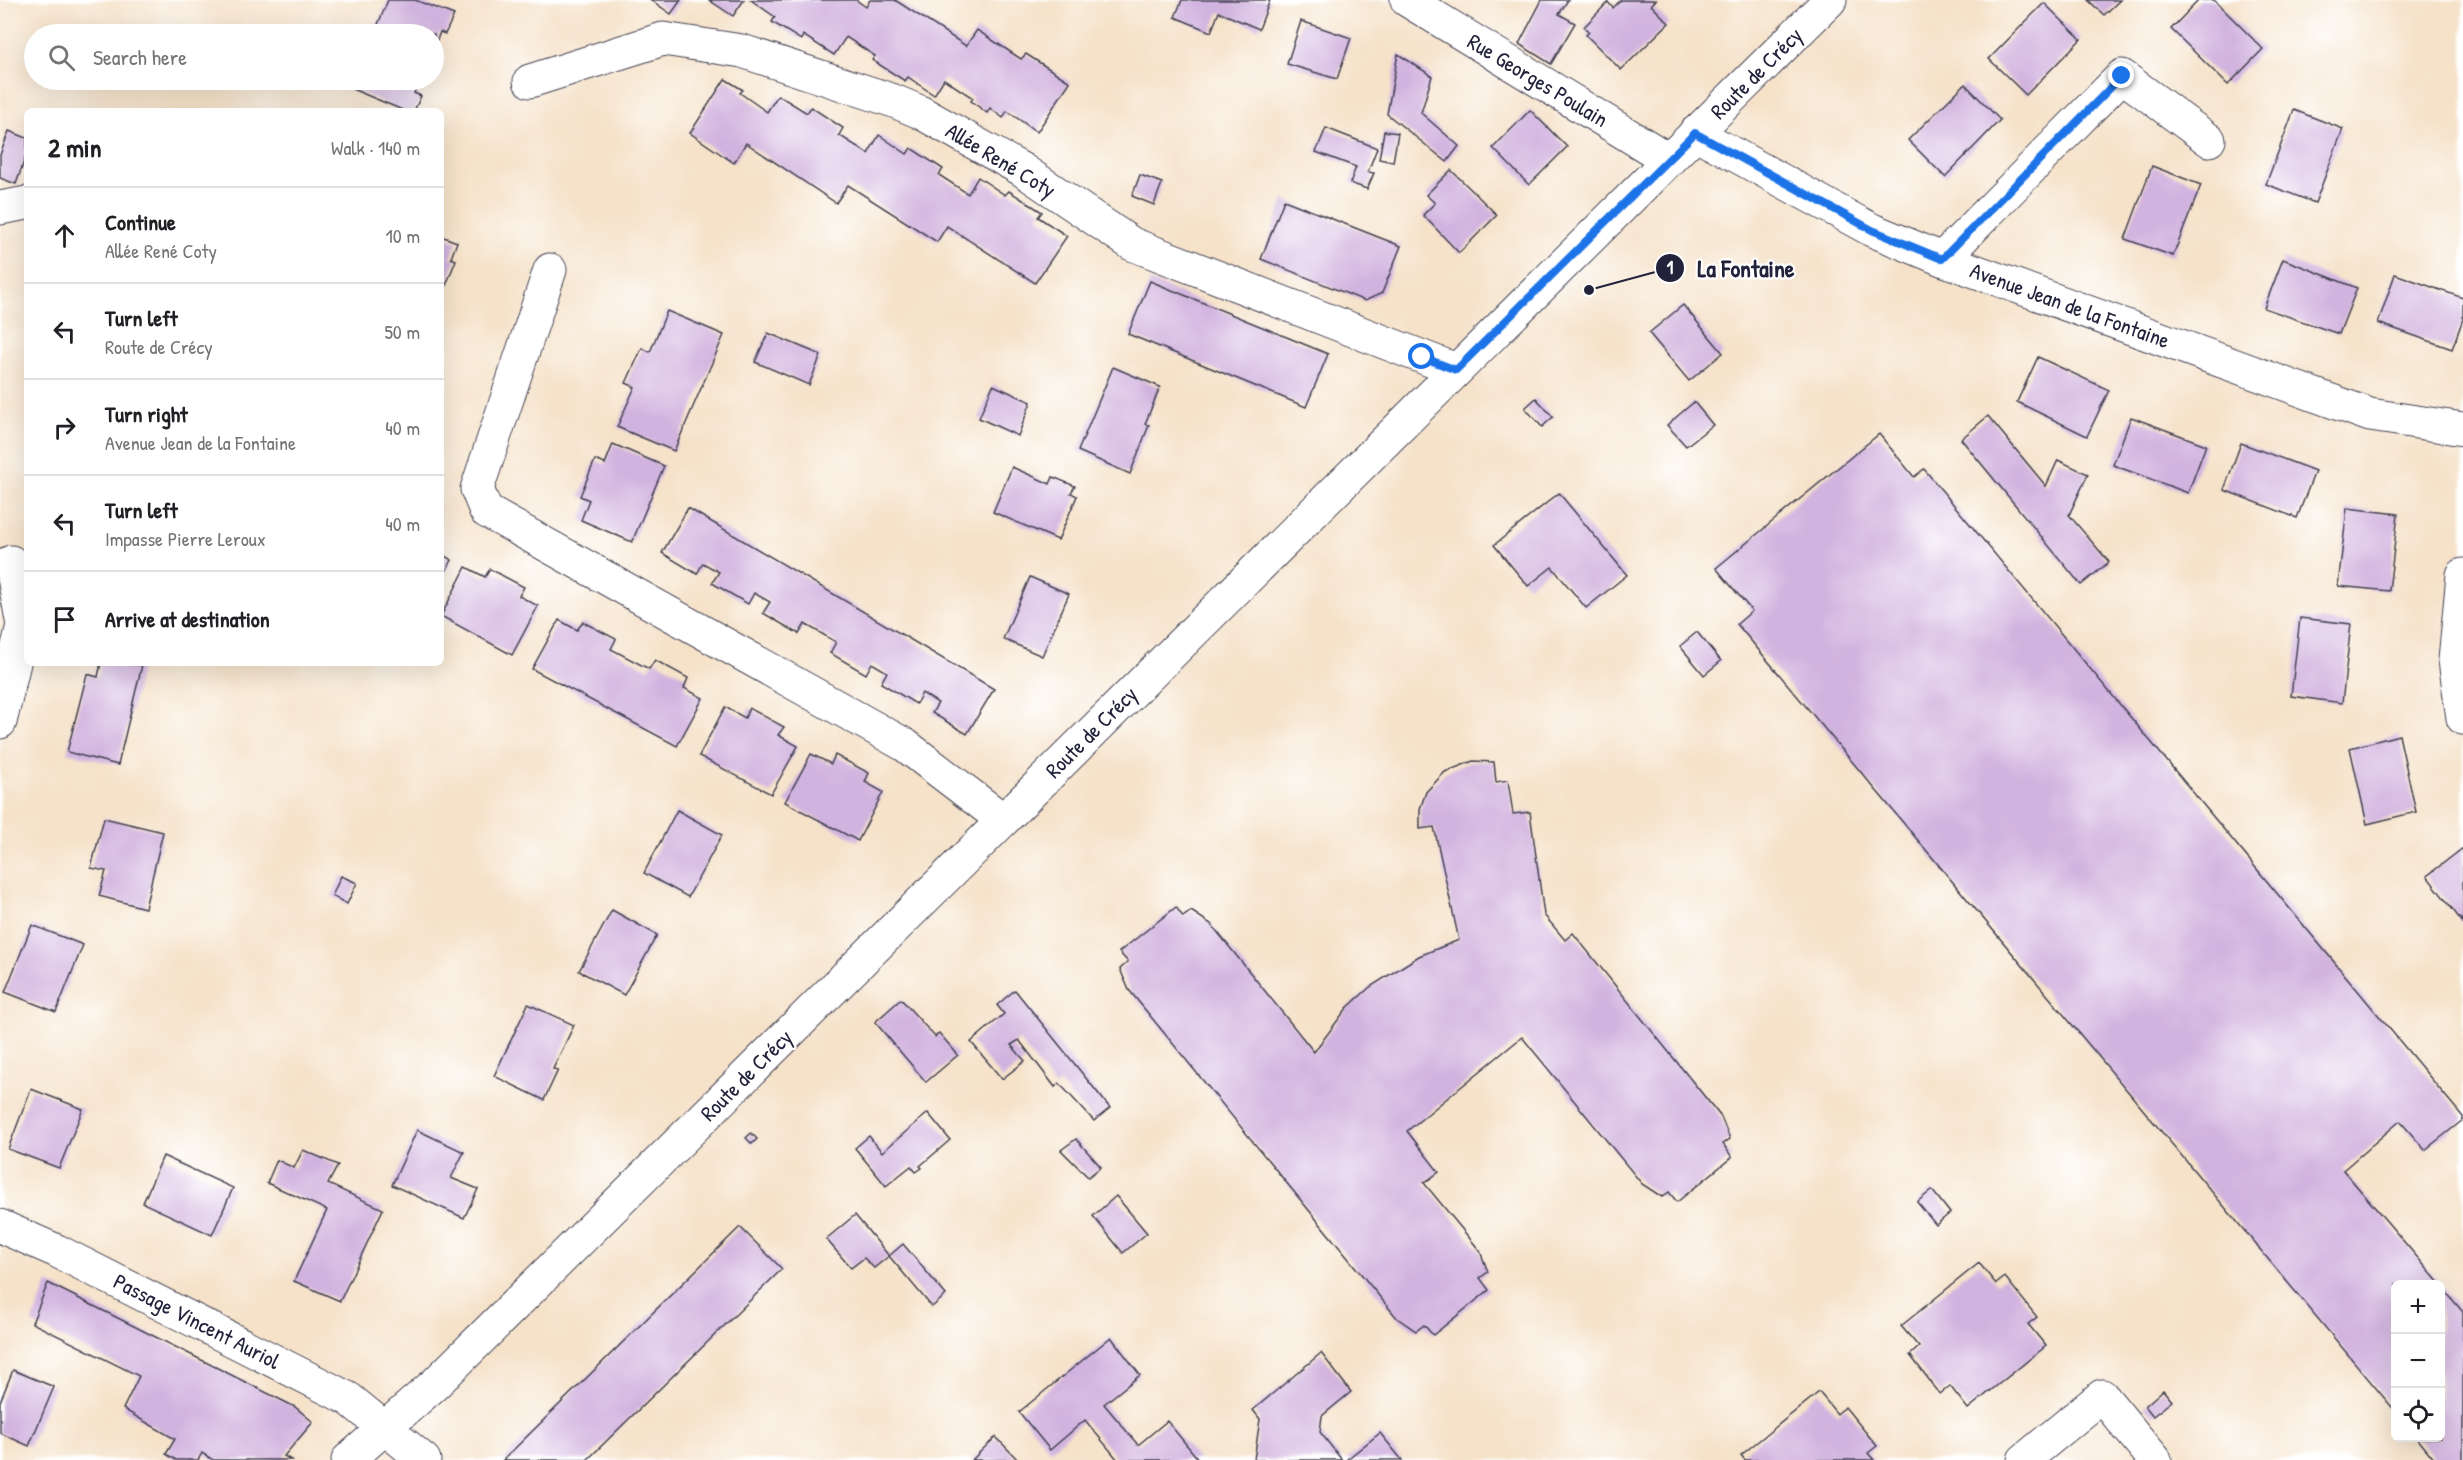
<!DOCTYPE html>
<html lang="en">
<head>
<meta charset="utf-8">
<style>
	body { margin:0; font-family:"Patrick Hand",sans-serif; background:#f2f2f2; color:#202124 }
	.controls { position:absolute; right:18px; bottom:18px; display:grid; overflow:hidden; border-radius:9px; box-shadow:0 6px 24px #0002 }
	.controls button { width:54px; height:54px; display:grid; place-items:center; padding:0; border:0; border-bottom:2px solid #e0e0e0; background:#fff; color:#202124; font:30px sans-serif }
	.stop { position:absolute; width:18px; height:18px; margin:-14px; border:4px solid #1a73e8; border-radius:50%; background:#fff }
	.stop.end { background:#1a73e8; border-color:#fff; box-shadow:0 2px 6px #0008 }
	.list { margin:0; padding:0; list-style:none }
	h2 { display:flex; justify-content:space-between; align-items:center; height:78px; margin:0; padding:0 24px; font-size:26px }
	h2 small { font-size:20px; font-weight:400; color:#757577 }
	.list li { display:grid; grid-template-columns:39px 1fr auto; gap:18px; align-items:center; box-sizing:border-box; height:96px; padding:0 24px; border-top:2px solid #e0e0e0 }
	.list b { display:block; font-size:22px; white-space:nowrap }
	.list p { margin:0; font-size:20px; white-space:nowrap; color:#757577 }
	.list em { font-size:20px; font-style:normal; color:#757577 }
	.icon { flex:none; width:33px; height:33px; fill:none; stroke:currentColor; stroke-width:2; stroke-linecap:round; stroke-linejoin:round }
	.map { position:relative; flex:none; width:2463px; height:1460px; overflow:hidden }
	.search { position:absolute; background:#fff; box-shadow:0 6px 24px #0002; left:24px; top:24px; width:420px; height:66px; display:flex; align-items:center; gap:15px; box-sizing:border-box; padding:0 21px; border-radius:33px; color:#757577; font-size:22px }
	.panel { position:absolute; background:#fff; box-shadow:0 6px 24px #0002; left:24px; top:108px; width:420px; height:558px; border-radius:9px }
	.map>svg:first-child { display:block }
	.building { fill:#d1b3df }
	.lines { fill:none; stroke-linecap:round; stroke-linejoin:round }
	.street-casing { stroke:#423f50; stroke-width:35 }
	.secondary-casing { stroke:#423f50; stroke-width:35 }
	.street { stroke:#fff; stroke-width:33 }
	.secondary { stroke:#fff; stroke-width:33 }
	.route { stroke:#1a73e8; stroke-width:8 }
	.labels { text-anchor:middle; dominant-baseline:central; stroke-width:4.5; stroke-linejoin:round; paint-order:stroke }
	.street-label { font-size:22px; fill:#22223b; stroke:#fff }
	.leader { fill:none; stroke:#22223b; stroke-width:2 }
	.callout-dot { fill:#22223b; stroke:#fff; stroke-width:2 }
	.mark-label { font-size:18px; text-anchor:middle; font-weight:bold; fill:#fff }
	.callout-label { font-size:24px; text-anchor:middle; font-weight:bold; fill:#22223b; stroke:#fff; stroke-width:4.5; stroke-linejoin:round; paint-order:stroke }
</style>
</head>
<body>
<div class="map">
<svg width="2463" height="1460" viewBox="0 0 2463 1460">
	<rect width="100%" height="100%" fill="#fff"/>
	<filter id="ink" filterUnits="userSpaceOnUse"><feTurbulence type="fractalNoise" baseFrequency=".0167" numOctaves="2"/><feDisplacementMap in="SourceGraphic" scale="12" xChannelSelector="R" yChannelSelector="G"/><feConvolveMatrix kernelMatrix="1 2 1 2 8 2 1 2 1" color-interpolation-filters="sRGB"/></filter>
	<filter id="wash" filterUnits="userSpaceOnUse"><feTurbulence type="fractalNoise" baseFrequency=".008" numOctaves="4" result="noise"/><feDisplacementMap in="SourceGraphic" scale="24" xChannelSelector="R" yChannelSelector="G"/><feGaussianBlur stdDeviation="1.35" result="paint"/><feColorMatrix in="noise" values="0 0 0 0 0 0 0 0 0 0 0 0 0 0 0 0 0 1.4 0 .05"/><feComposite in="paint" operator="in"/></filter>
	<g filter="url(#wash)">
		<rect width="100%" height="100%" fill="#f5e2c9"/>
		<g id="blocks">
			<g class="building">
				<polygon points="388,0 415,0 454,15 445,34 440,32 434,48 434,34 374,34"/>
				<polygon points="651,0 681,0 671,14"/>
				<polygon points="709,0 744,0 733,16"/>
				<polygon points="751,0 856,0 866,7 870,0 895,0 966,46 977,30 1021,59 1026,54 1070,82 1037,132 1007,111 1003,118 990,108 987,113 971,101 973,98 944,79 934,95 908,77 905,81 872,60 875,56 846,37 834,55 803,35 801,40 772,22 775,17"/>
				<polygon points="1182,0 1270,0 1259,29 1219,12 1211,32 1175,17"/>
				<polygon points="1542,0 1568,0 1559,14 1575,23 1551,64 1519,44"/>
				<polygon points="1621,0 1656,0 1651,5 1669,23 1621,70 1586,35 1589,32 1584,27 1608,2 1613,8"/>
				<polygon points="2088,0 2120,0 2104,15"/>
				<polygon points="2199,0 2214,0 2263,49 2228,85 2171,29"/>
				<polygon points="2044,3 2081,39 2026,95 1989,59"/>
				<polygon points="1301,21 1351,38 1337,79 1287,64"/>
				<polygon points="1398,54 1432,76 1421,113 1459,146 1447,162 1387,114"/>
				<polygon points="725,79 743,90 740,93 767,112 778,95 807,113 811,107 843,128 839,135 868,154 879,135 907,154 911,148 943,169 939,175 968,194 978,177 1005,195 1009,191 1042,212 1038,217 1067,236 1035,283 947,226 937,242 848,185 836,203 746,143 734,163 690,133"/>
				<polygon points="356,80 420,80 414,93 421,96 414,111 405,111 352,89"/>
				<polygon points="1965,84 2000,120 1945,177 1908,140"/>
				<polygon points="1530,110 1567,147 1529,185 1493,148"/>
				<polygon points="2294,110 2343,129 2315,203 2266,184"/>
				<polygon points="1326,128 1377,148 1368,172 1374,173 1367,189 1350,183 1356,167 1316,152"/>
				<polygon points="9,131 27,138 27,153 16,184 0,178 0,155"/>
				<polygon points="1384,131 1398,133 1393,162 1379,159"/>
				<polygon points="2152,166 2201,185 2173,256 2125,239"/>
				<polygon points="1451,170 1497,215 1459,253 1423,215 1435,203 1426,195"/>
				<polygon points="1140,175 1162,183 1154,205 1132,196"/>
				<polygon points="1284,200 1401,246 1382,293 1365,301 1261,259"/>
				<polygon points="441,236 457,242 451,258 456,260 445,288 441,286"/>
				<polygon points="2283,259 2357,288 2339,334 2264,308"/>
				<polygon points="2395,274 2463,298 2463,319 2452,349 2378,323"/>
				<polygon points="1150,281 1328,354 1306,407 1128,334"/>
				<polygon points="1683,305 1723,353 1689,381 1649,333"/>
				<polygon points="667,311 724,335 674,451 617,427 635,387 626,383 642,348 650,352"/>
				<polygon points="768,333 821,355 809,385 755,362"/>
				<polygon points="2038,357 2109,390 2087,436 2017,402"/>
				<polygon points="1113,367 1160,387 1145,424 1149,425 1130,474 1078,451"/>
				<polygon points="993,385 1031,402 1018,436 979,418"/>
				<polygon points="1536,398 1553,417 1542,427 1525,408"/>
				<polygon points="1694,402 1713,425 1686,446 1667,425"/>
				<polygon points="1988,416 2046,486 2058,460 2088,474 2069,515 2109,562 2081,585 1961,439"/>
				<polygon points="2131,417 2206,445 2188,493 2113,465"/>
				<polygon points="1879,434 1914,477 1924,469 2463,1117 2463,1120 2425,1150 2400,1121 2343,1170 2440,1284 2396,1284 2396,1412 1737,624 1752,611 1716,568"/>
				<polygon points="2241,443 2315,471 2297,518 2224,490"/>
				<polygon points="613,444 664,466 632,542 581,520 589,500 580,496 595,460 605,464"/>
				<polygon points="1012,467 1050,484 1053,477 1075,486 1071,493 1077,496 1058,540 993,512"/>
				<polygon points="1559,493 1627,575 1586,608 1552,567 1528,586 1494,545"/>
				<polygon points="688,508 994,689 967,734 932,713 938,703 922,693 916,704 881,683 887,672 872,663 866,674 830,653 836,642 805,624 799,634 763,613 770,602 754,593 748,604 712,583 719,572 703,563 697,574 662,553"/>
				<polygon points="2347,508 2398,514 2389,591 2338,586"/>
				<polygon points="441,554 452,560 441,580"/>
				<polygon points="466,567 485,577 490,569 524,587 519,596 538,606 512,655 441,616"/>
				<polygon points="1030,577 1069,594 1042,656 1003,639"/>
				<polygon points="2300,618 2351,624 2342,703 2291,696"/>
				<polygon points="559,620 577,630 583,622 616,639 611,649 649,669 655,660 688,678 684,688 703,698 677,746 532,669"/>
				<polygon points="1697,632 1721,661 1704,675 1680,646"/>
				<polygon points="101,663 142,665 118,765 67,752 87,674 98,677"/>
				<polygon points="725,707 745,718 749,708 784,727 778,735 798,746 771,794 699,756"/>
				<polygon points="2399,735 2416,812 2367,824 2350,748"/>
				<polygon points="811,754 831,764 835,755 869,773 865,782 883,792 858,841 785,802"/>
				<polygon points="1473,761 1494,762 1496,782 1508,780 1513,814 1530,812 1544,915 1565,940 1573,933 1721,1117 1730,1139 1723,1144 1732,1157 1677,1202 1669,1192 1662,1197 1642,1184 1522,1037 1407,1131 1439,1172 1424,1183 1480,1251 1488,1272 1480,1278 1489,1290 1433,1335 1424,1325 1416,1331 1397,1318 1129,990 1120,969 1128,962 1119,952 1176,907 1183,917 1191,911 1211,924 1314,1052 1347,1008 1370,987 1419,956 1459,940 1434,827 1420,829 1420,809 1426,792 1445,772"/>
				<polygon points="677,810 722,835 688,897 644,873"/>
				<polygon points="104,818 163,832 145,908 99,896 106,871 91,868"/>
				<polygon points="2463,848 2463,923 2427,876"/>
				<polygon points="341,876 357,883 347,904 332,896"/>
				<polygon points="612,910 657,935 624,995 579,971"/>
				<polygon points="32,925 83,945 56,1012 5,992"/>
				<polygon points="1015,990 1110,1108 1094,1121 1059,1083 1055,1087 1019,1040 1011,1045 1025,1061 1002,1079 971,1042 1004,1014 997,1005"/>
				<polygon points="901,999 935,1037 939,1033 958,1055 926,1082 875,1022"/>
				<polygon points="528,1004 574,1025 553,1069 558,1070 544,1100 494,1076"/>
				<polygon points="31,1089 83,1109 59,1168 8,1149"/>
				<polygon points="928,1113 950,1140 920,1166 922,1168 916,1172 911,1166 886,1186 855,1148 869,1136 882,1152"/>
				<polygon points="417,1130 464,1152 451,1178 478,1189 464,1218 392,1185"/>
				<polygon points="751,1133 757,1139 752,1144 746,1138"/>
				<polygon points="1076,1139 1101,1167 1088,1177 1061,1150"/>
				<polygon points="303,1150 338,1165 328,1184 383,1209 340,1301 294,1281 327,1210 267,1183 277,1160 294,1168"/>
				<polygon points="163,1156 233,1188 212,1235 143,1203"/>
				<polygon points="1932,1190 1950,1213 1936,1225 1917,1202"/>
				<polygon points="1116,1196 1147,1233 1123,1253 1093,1216"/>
				<polygon points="855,1215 889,1256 874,1268 864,1258 851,1268 826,1239"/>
				<polygon points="740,1227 782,1269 726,1324 587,1460 503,1460"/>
				<polygon points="903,1244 946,1295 932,1307 889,1256"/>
				<polygon points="1979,1263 1996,1284 2005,1277 2037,1317 2028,1324 2046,1346 1968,1409 1950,1386 1940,1394 1910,1355 1919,1347 1901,1326"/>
				<polygon points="48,1283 295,1407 313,1422 284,1456 291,1460 213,1460 202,1453 198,1460 176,1460 166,1454 175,1439 123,1409 139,1376 32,1323"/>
				<polygon points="2440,1285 2463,1312 2463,1460 2435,1460 2417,1438 2440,1438"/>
				<polygon points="1111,1337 1140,1375 1104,1404 1138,1445 1167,1421 1199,1460 1118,1460 1085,1420 1050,1450 1019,1412"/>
				<polygon points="1321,1353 1351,1392 1322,1416 1320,1432 1342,1460 1254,1460 1260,1419 1253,1410"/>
				<polygon points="13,1370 54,1387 29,1446 0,1433 0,1402"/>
				<polygon points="2163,1390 2172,1401 2153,1416 2145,1406"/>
				<polygon points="1819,1392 1837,1414 1845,1407 1877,1446 1868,1453 1874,1460 1745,1460 1741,1455"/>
				<polygon points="1380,1433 1402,1460 1346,1460"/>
				<polygon points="996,1437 1018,1460 972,1460 983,1449"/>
			</g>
		</g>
	</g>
	<g filter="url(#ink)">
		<use href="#blocks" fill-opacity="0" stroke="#423f50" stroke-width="1.5"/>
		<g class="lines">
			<g class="street-casing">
				<g id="street">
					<polyline points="1407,0 1669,160"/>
					<polyline points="530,81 663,39 742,51 894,101 920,112 1021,169 1132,244 1456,370"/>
					<polyline points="1695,133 1872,230 1942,259 2370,415 2463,429"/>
					<polyline points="0,208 27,203"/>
					<polyline points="1942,259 2122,76 2209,140"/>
					<polyline points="550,270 477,489 486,511 905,745 1003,820"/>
					<polyline points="2463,575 2455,660 2463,718"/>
					<polyline points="0,722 23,625 11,562"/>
					<polyline points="0,1226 57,1251 349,1399 424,1460"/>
					<polyline points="2024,1460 2102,1396 2155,1460"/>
				</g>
			</g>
			<g class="secondary-casing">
				<polyline id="secondary" points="348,1460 435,1384 1830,0"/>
			</g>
			<use href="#street" class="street"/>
			<use href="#secondary" class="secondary"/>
		</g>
	</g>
	<g class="lines" filter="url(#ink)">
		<polyline class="route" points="1422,357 1456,370 1695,133 1872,230 1942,259 2122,76"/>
	</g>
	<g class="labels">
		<g class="street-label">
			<text transform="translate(1756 73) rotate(-45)">Route de Crécy</text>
			<text transform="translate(1538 80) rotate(31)">Rue Georges Poulain</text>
			<text transform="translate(1001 160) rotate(31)">Allée René Coty</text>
			<text transform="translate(2070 305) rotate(20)">Avenue Jean de la Fontaine</text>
			<text transform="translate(1091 732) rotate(-45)">Route de Crécy</text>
			<text transform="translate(746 1075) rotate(-45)">Route de Crécy</text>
			<text transform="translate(197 1321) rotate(27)">Passage Vincent Auriol</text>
		</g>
	</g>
	<path class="leader" d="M1589 290L1670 268"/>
	<g class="callout-dot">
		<circle cx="1589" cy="290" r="6"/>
		<circle cx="1670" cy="268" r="15"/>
	</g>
	<g class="mark-label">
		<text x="1670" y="274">1</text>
	</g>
	<g class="callout-label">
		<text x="1746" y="277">La Fontaine</text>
	</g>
</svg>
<div class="controls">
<button>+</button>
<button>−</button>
<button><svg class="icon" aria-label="locate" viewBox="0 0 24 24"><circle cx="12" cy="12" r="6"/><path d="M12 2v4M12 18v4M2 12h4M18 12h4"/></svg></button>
</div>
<div class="stop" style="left:1422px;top:357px"></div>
<div class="stop end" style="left:2122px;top:76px"></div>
<div class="search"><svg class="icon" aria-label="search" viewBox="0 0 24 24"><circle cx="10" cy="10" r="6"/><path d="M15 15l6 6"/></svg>Search here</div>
<section class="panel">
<h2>2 min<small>Walk · 140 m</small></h2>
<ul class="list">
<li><svg class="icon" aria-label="ahead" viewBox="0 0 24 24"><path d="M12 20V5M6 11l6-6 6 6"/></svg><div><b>Continue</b><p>Allée René Coty</p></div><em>10 m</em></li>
<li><svg class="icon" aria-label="left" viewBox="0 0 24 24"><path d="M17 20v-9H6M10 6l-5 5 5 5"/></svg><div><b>Turn left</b><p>Route de Crécy</p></div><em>50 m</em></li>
<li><svg class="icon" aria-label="right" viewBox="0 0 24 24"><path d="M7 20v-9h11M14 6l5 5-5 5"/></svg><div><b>Turn right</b><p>Avenue Jean de la Fontaine</p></div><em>40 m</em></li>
<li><svg class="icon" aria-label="left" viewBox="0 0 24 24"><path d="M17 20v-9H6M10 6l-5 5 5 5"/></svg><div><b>Turn left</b><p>Impasse Pierre Leroux</p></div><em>40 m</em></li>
<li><svg class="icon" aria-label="arrive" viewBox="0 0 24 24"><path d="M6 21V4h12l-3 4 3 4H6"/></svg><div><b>Arrive at destination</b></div></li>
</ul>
</section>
</div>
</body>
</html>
